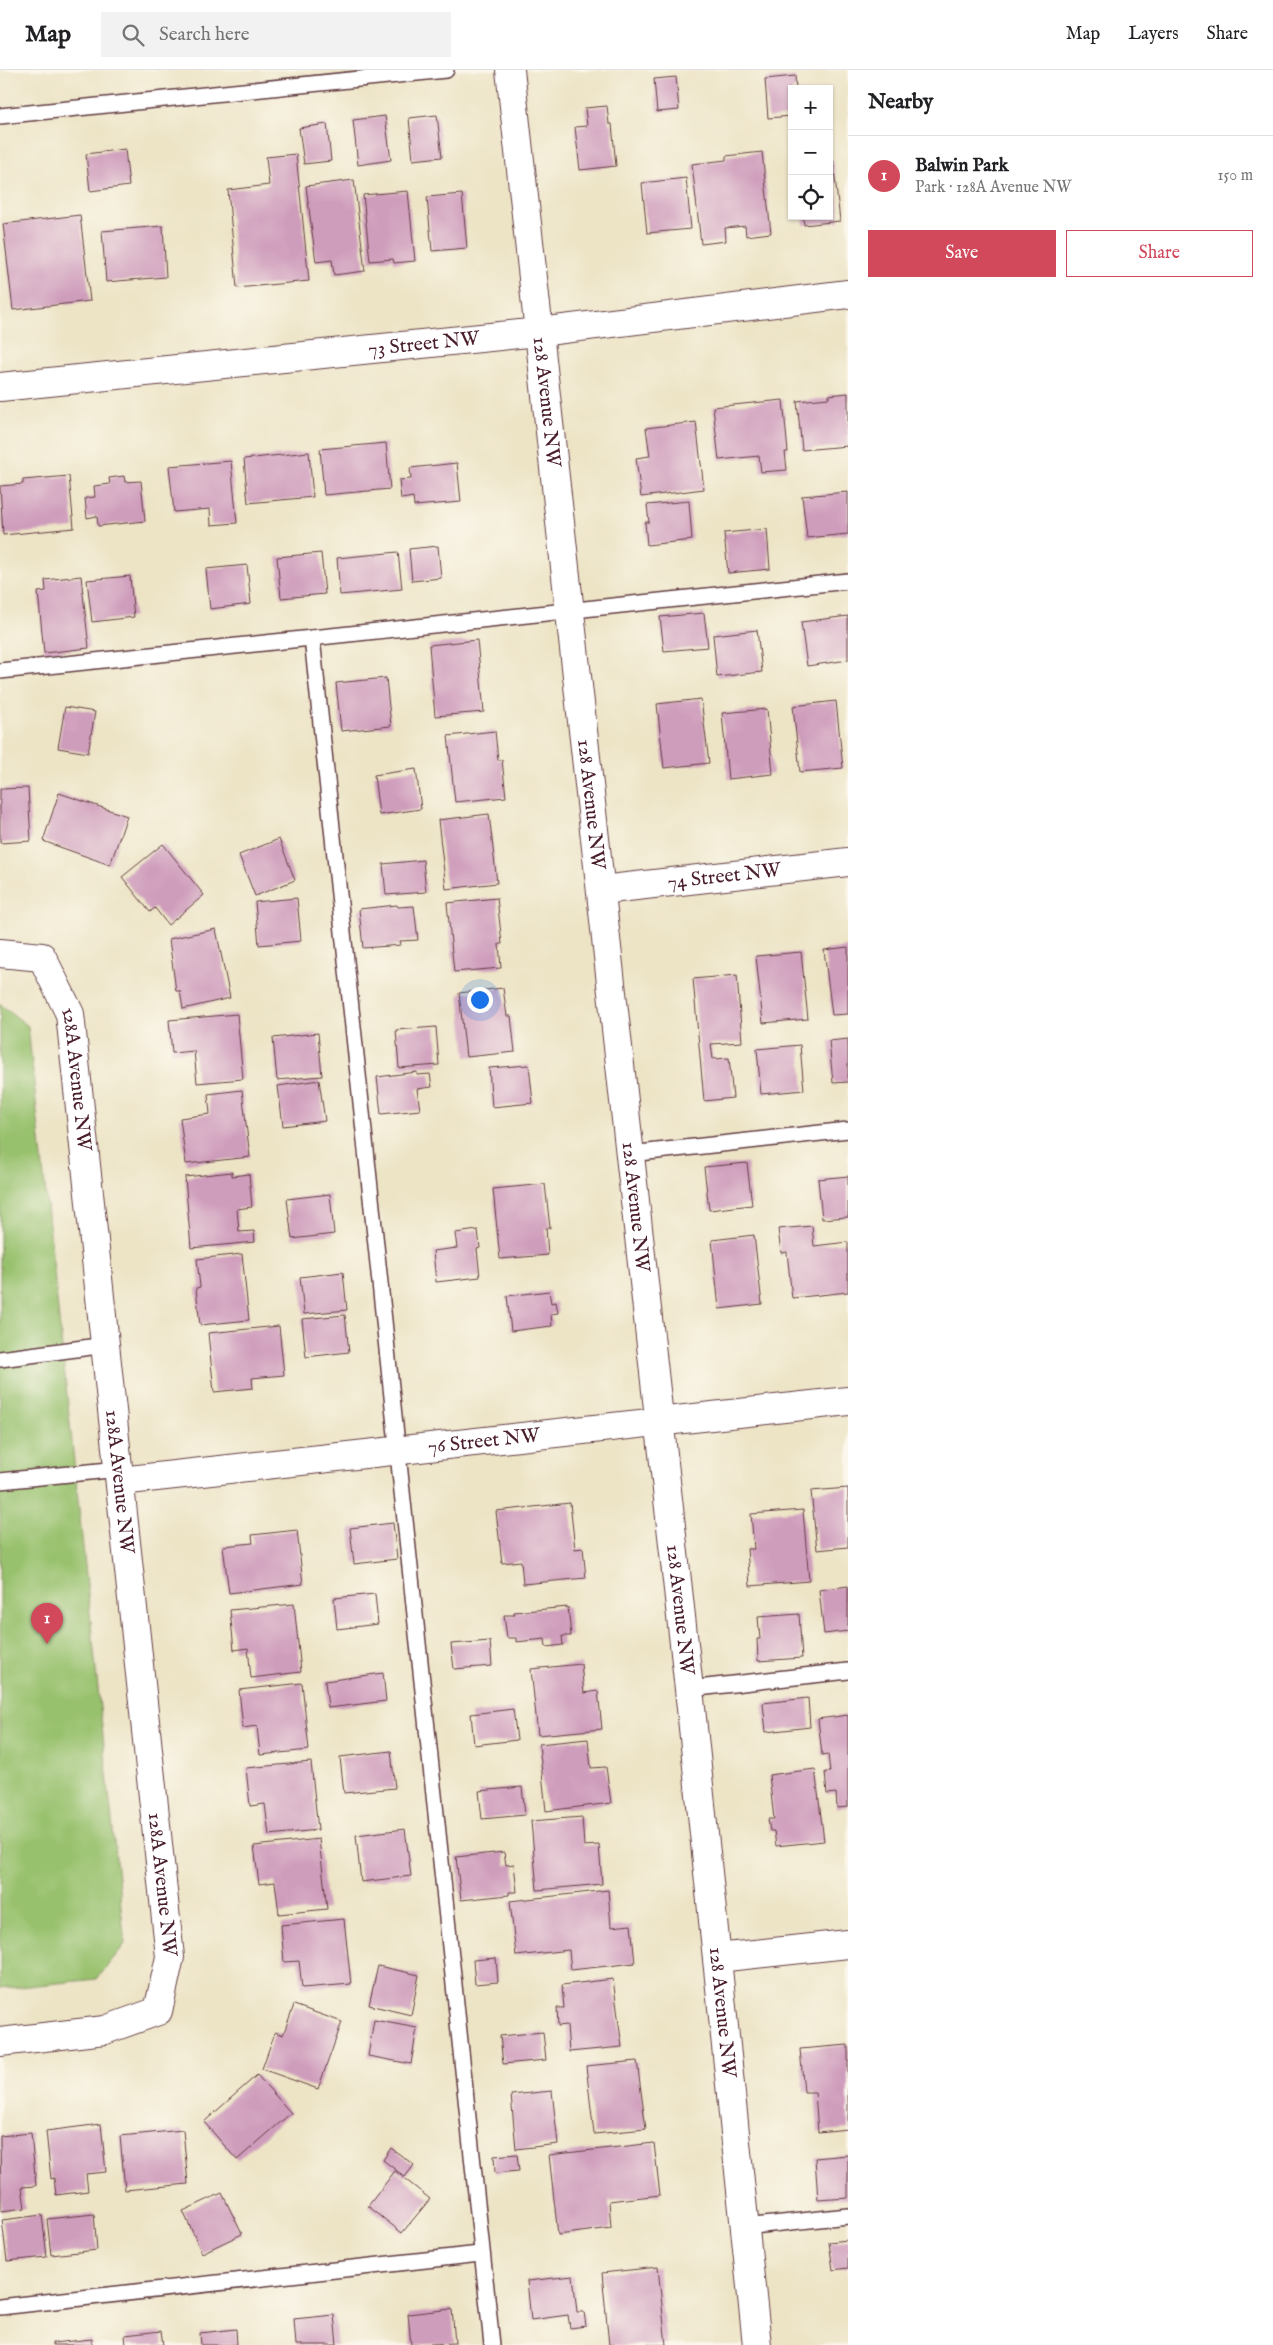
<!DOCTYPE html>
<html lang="en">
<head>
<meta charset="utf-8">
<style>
	body { margin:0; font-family:"IM FELL English",serif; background:#f2f2f2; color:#202124 }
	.controls { position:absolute; right:15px; top:15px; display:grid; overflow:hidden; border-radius:0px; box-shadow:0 1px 4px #0004 }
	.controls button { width:45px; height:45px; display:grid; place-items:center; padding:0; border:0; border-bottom:1px solid #e0e0e0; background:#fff; color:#202124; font:25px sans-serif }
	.you { position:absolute; left:479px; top:929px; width:18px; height:18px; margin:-12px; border:4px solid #fff; border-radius:50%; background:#1a73e8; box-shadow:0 0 0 8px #1a73e833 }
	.badge { display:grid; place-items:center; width:32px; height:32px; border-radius:50%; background:#d1495b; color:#fff; font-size:16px; font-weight:700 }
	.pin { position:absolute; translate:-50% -41px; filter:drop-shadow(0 1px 2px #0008) }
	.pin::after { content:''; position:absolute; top:26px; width:18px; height:15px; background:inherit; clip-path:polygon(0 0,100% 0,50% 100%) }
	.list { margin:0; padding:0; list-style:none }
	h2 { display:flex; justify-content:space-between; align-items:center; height:65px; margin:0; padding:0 20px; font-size:21px }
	h2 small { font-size:16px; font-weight:400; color:#757577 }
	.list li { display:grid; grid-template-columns:32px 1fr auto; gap:15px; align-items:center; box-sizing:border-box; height:80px; padding:0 20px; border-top:1px solid #e0e0e0 }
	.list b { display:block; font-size:19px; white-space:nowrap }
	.list p { margin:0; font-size:16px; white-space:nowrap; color:#757577 }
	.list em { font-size:16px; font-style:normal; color:#757577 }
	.actions { display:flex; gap:10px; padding:15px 20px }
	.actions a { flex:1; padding:11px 0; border:1px solid #d1495b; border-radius:0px; text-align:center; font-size:18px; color:#d1495b }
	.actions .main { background:#d1495b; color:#fff }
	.icon { flex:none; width:28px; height:28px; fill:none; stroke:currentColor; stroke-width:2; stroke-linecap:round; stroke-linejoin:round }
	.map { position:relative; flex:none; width:848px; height:2275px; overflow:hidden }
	header { display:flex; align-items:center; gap:30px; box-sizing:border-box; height:70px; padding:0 25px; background:#fff; border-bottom:1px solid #e0e0e0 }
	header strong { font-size:24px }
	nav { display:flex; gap:28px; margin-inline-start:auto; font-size:18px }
	.search { width:350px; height:45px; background:#f2f2f2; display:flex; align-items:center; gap:12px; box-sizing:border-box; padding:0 18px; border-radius:0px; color:#757577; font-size:19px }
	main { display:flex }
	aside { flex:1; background:#fff }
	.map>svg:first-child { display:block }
	.green { fill:#98c16d; stroke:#71704c }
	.building { fill:#cf9dbc }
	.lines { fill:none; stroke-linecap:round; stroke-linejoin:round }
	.lane-casing { stroke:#623d42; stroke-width:18 }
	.street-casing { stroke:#623d42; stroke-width:30 }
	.lane { stroke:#fff; stroke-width:15 }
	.street { stroke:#fff; stroke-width:28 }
	.labels { text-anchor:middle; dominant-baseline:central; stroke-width:5; stroke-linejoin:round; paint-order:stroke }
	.street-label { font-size:20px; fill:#4a1f2b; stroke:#fbf7ec }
</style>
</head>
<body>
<header>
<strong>Map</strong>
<div class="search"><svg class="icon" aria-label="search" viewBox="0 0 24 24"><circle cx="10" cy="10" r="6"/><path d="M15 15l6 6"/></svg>Search here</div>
<nav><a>Map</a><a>Layers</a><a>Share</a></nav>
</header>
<main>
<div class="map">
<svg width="848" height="2275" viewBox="0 0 848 2275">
	<rect width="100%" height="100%" fill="#fbf7ec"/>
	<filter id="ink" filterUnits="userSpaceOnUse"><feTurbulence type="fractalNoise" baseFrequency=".02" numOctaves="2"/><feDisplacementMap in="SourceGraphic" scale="10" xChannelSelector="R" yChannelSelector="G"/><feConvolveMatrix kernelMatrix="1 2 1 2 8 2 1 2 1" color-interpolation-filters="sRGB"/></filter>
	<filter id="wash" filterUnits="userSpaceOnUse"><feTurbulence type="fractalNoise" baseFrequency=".0096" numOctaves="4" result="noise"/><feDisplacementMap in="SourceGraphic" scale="20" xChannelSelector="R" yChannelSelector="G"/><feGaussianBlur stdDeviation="1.12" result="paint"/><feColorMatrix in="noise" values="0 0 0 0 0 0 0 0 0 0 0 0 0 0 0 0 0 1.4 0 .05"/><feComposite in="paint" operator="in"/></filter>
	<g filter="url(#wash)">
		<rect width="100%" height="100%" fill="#ede4c6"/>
		<polygon class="green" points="0,934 28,956 125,1874 97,1909 0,1919"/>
		<g id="blocks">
			<g class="building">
				<polygon points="795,6 796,19 792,19 792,46 768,48 765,9"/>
				<polygon points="676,7 679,40 657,42 654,9"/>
				<polygon points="607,36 609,54 612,54 616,96 580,100 575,57 587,56 585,38"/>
				<polygon points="437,45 442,87 413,90 409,48"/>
				<polygon points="385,46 391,90 358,95 353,50"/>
				<polygon points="327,54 331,91 304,94 299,58"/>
				<polygon points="125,79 129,116 90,121 86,84"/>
				<polygon points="762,82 771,163 746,166 745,156 725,158 726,171 701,174 692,94 726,90 726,86"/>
				<polygon points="296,84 309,211 237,218 228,120 269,115 266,87"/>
				<polygon points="833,90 840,151 804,155 803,146 829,146 829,91"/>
				<polygon points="686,108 691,159 647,163 642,113"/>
				<polygon points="354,110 365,201 334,205 332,190 316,192 306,116"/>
				<polygon points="408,121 415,191 394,193 393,189 370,191 363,125"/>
				<polygon points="462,124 467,178 432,181 427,127"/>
				<polygon points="80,145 90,231 13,240 3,154"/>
				<polygon points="163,156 166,207 106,212 102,161"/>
				<polygon points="848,323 848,376 802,380 797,331 829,328 829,325"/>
				<polygon points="783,330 788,382 785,382 787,400 761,402 759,386 719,390 713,337"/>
				<polygon points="696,352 704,419 641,427 636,388 650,386 646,358"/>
				<polygon points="386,373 390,419 324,425 320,379"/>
				<polygon points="309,382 313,427 248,433 244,389"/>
				<polygon points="231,391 237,453 211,455 210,439 174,442 169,396"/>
				<polygon points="457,393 461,432 414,436 413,427 401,429 399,410 411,409 410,398"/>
				<polygon points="69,406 74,458 3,465 0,416 23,414 23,410"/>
				<polygon points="124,406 125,412 141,411 145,451 98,456 97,446 87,448 85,428 95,427 94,416 110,414 109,408"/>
				<polygon points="848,422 848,464 807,468 802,426"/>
				<polygon points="689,431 692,470 647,475 645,452 649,452 647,435"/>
				<polygon points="767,459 770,499 728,503 724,463"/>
				<polygon points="438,476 441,508 412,511 409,479"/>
				<polygon points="398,482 402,519 340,525 337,488"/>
				<polygon points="321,483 325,524 281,528 277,487"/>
				<polygon points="247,495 251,534 210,539 206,499"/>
				<polygon points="81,506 89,578 44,583 38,522 46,521 45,510"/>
				<polygon points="130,506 134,547 92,552 87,510"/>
				<polygon points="704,543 708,577 664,581 660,547"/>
				<polygon points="848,546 848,590 807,596 801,552"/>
				<polygon points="757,560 762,602 717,607 713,565"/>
				<polygon points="477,570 484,642 435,646 429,575"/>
				<polygon points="386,608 391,656 341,661 336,613"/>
				<polygon points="701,629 709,693 664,698 657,634"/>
				<polygon points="836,631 843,698 800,702 793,636"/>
				<polygon points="65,637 95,642 88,683 58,678"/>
				<polygon points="767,639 773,704 728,709 722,643"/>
				<polygon points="495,661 498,690 502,690 506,727 455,732 448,666"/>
				<polygon points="416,699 421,739 379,745 374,705"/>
				<polygon points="28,718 31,771 0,773 0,719"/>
				<polygon points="59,723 127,746 110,795 43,771"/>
				<polygon points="489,744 497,813 446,819 438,750"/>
				<polygon points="279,769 295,810 255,826 239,785"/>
				<polygon points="163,774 204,825 168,855 155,838 150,842 122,807"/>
				<polygon points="423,790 426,822 386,825 383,794"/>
				<polygon points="297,828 301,871 259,875 255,832"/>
				<polygon points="497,828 502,874 499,874 501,898 454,902 447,833"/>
				<polygon points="397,835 398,837 414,836 418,870 400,871 401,875 363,878 359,839"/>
				<polygon points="216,859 230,928 183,939 180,921 176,921 169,869"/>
				<polygon points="848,877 848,944 832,945 824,880"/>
				<polygon points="801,882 808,949 763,953 756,886"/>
				<polygon points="737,905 742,972 711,974 713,989 729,988 733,1028 704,1031 693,909"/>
				<polygon points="503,918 507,946 511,946 515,982 466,987 459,923"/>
				<polygon points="237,944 243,1009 197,1013 194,981 172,983 169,950"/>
				<polygon points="436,957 439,995 399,998 396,960"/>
				<polygon points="318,963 322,1006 277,1010 273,968"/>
				<polygon points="848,969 848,1012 833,1013 829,971"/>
				<polygon points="800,975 804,1020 761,1024 757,979"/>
				<polygon points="529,995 533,1033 492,1037 489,998"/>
				<polygon points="417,1002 417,1005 430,1004 432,1017 417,1019 420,1040 381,1044 377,1007"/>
				<polygon points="319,1010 325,1051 283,1056 278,1016"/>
				<polygon points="242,1020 250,1087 186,1094 180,1048 210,1044 208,1024"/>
				<polygon points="747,1093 752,1135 709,1140 704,1097"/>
				<polygon points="232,1102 232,1106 249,1104 252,1137 237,1139 239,1162 254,1161 255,1172 191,1178 185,1107"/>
				<polygon points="848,1106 848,1147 822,1149 818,1109"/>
				<polygon points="545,1114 550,1158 546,1158 548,1185 500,1189 493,1119"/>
				<polygon points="330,1124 334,1164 292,1169 287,1129"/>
				<polygon points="812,1156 814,1176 848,1172 848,1222 792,1228 787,1182 781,1183 778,1159"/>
				<polygon points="478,1160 480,1178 477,1179 480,1207 436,1212 433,1181 457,1178 455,1163"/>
				<polygon points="754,1165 762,1234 719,1239 712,1170"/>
				<polygon points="242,1184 249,1250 200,1255 196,1218 200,1217 197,1189"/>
				<polygon points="343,1202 347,1240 304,1244 300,1207"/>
				<polygon points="549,1221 551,1233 556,1232 558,1243 551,1244 552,1256 511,1261 507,1226"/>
				<polygon points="345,1245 349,1282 306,1287 302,1249"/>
				<polygon points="279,1256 284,1305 252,1308 253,1318 214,1322 208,1263"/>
				<polygon points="848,1418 848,1477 817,1480 811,1421"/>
				<polygon points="570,1433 575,1479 583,1478 586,1508 523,1514 521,1491 502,1493 496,1441"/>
				<polygon points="803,1440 809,1511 750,1516 747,1479 754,1479 751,1444"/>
				<polygon points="393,1453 397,1489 354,1494 350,1458"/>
				<polygon points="297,1460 303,1514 229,1523 223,1476 253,1473 252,1465"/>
				<polygon points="848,1516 848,1561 824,1564 819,1520"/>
				<polygon points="375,1524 378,1554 337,1559 334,1528"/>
				<polygon points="294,1534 301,1602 251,1608 248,1578 234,1580 230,1540"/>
				<polygon points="568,1537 571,1566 562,1566 563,1575 546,1577 545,1569 516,1572 516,1568 507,1568 504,1545 515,1545 514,1542"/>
				<polygon points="799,1544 802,1588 758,1591 757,1569 760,1569 758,1547"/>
				<polygon points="490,1571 492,1596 454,1599 451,1574"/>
				<polygon points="581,1594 584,1623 598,1621 602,1659 538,1665 531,1599"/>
				<polygon points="383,1603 386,1631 328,1638 325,1611"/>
				<polygon points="302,1613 309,1680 260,1685 257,1656 243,1658 239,1620"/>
				<polygon points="808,1628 810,1657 766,1662 763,1633"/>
				<polygon points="513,1639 517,1670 474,1675 471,1644"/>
				<polygon points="848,1645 848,1737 837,1738 836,1723 827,1724 825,1702 830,1702 828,1684 822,1685 818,1649"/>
				<polygon points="588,1669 591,1698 606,1697 611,1733 546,1741 539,1674"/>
				<polygon points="391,1681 395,1718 344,1723 340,1687"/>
				<polygon points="311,1692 318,1760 269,1765 265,1734 250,1736 246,1698"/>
				<polygon points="815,1699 824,1771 776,1776 774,1761 770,1761 768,1749 774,1749 769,1705"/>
				<polygon points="522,1717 525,1745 482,1749 479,1721"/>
				<polygon points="582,1747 584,1776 599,1775 602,1814 537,1820 531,1751"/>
				<polygon points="405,1759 411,1806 361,1812 356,1765"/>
				<polygon points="319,1769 327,1839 279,1844 275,1812 259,1814 254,1776"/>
				<polygon points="504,1782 506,1795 514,1794 517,1822 509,1822 509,1825 461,1830 456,1787"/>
				<polygon points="608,1820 611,1857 631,1855 635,1893 571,1900 569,1880 516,1886 510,1831"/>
				<polygon points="344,1849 351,1914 302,1918 299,1891 284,1892 281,1855"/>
				<polygon points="496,1888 498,1912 475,1914 473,1890"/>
				<polygon points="378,1896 419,1905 411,1945 369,1935"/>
				<polygon points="613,1909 622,1977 569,1982 567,1955 558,1956 557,1938 564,1938 562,1915"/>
				<polygon points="294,1935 342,1952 318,2019 262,1999 275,1962 283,1965"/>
				<polygon points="374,1950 417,1958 411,1994 368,1986"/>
				<polygon points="543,1962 546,1990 503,1994 500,1966"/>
				<polygon points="848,1975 848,2059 818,2062 815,2022 804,2022 800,1979"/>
				<polygon points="637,1991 646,2059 594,2064 586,1996"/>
				<polygon points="257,2005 291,2043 237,2090 204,2052"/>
				<polygon points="552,2021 558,2074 516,2079 511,2025"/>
				<polygon points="101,2054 106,2102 86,2104 88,2121 56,2125 54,2108 51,2109 46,2061"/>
				<polygon points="183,2060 188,2114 125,2120 120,2066"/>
				<polygon points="31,2063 36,2116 22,2117 25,2138 1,2141 0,2066"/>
				<polygon points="654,2073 660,2125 609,2131 611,2158 558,2165 549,2085"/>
				<polygon points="391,2078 414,2095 405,2107 383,2090"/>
				<polygon points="517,2084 519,2101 495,2103 494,2086"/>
				<polygon points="848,2085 848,2128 818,2130 815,2088"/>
				<polygon points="395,2101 430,2129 402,2163 368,2136"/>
				<polygon points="222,2123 242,2164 202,2183 183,2141"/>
				<polygon points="94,2144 97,2180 51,2185 47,2149"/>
				<polygon points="42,2145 47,2187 7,2191 2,2150"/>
				<polygon points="848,2170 848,2198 833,2200 829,2172"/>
				<polygon points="658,2197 666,2275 609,2275 602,2203"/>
				<polygon points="573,2206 577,2242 584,2242 586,2256 570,2258 568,2245 531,2250 527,2211"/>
				<polygon points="452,2239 455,2273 411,2275 408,2244"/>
				<polygon points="334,2245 337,2275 296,2275 294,2249"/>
				<polygon points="236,2259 237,2275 201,2275 200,2263"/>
				<polygon points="161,2261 163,2275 126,2275 125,2265"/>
				<polygon points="92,2269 92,2275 52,2275 52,2273"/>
			</g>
		</g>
	</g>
	<g filter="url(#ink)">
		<use href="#blocks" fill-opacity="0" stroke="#623d42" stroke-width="1"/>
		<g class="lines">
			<g class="lane-casing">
				<g id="lane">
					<polyline points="0,46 446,0"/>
					<polyline points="312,568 492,2275"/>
					<polyline points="0,601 848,511"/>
					<polyline points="630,1084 848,1060"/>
					<polyline points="0,1289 106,1275"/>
					<polyline points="0,1411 119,1399"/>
					<polyline points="689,1619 848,1601"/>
					<polyline points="744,2157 848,2146"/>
					<polyline points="0,2237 480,2184"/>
				</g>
			</g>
			<g class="street-casing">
				<g id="street">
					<path id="s1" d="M510,0l179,1619 68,656"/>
					<path id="s2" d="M0,317l539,-55 309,-38"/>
					<path id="s3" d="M601,820l247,-28"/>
					<path id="s4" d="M0,883l42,4 28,57 100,943 -12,54 -53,19 -105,12"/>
					<path id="s5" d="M120,1411l728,-80"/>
					<polyline points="717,1888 848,1874"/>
				</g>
			</g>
			<use href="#lane" class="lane"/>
			<use href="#street" class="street"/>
		</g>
	</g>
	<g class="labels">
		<g class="street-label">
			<text stroke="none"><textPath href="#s2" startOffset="426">73 Street NW</textPath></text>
			<text stroke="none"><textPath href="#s1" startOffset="334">128 Avenue NW</textPath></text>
			<text stroke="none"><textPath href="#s1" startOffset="739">128 Avenue NW</textPath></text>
			<text stroke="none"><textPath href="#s3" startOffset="124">74 Street NW</textPath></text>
			<text stroke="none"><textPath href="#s4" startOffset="171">128A Avenue NW</textPath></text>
			<text stroke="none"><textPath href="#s1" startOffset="1144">128 Avenue NW</textPath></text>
			<text stroke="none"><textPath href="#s5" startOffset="366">76 Street NW</textPath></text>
			<text stroke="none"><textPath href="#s4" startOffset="576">128A Avenue NW</textPath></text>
			<text stroke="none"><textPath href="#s1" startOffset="1549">128 Avenue NW</textPath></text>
			<text stroke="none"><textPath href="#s4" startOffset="981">128A Avenue NW</textPath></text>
			<text stroke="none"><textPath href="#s1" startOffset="1954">128 Avenue NW</textPath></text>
		</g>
	</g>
</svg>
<div class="controls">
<button>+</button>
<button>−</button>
<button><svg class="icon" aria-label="locate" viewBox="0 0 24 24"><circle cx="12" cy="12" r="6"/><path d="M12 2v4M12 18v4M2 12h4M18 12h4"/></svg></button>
</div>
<div class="you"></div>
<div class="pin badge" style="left:47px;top:1574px">1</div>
</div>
<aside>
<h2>Nearby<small></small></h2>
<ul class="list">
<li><span class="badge">1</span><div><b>Balwin Park</b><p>Park · 128A Avenue NW</p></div><em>150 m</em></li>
</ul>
<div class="actions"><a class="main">Save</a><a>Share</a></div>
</aside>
</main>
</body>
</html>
